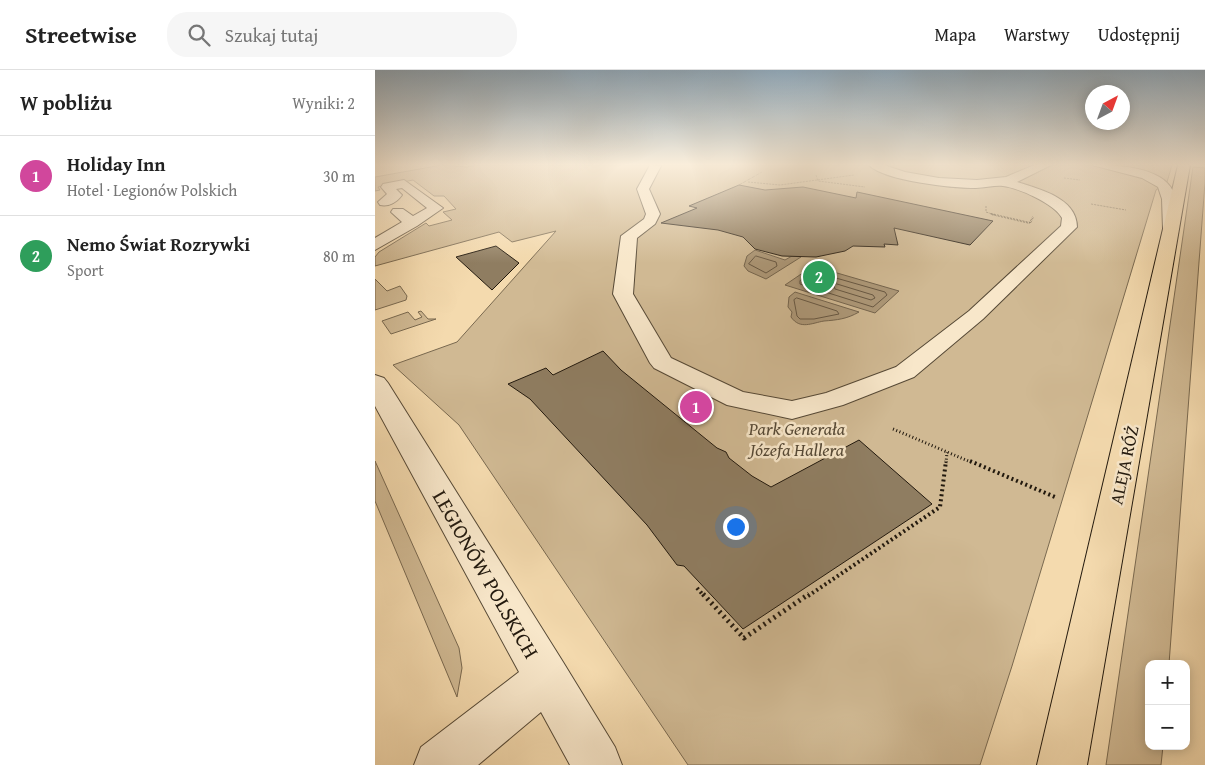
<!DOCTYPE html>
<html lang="pl">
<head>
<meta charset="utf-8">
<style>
	body { margin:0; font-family:"Gentium Book Plus",serif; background:#f6f6f6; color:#222 }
	.controls { position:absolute; right:15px; bottom:15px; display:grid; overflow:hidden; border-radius:10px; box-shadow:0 2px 12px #0003 }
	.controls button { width:45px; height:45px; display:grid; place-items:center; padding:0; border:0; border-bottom:1px solid #e0e0e0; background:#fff; color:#222; font:25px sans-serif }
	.compass { position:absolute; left:710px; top:15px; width:45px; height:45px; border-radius:50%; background:#fff; box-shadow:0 2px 12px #0003; rotate:41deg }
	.you { position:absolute; left:360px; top:456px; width:18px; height:18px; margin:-12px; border:4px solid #fff; border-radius:50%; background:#1a73e8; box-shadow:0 0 0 8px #1a73e833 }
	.badge { display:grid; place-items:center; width:32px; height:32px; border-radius:50%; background:#7c3aed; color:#fff; font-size:16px; font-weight:700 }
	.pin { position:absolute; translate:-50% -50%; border:2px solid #fff; box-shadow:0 1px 5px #0006 }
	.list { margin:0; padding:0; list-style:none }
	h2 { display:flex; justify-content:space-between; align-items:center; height:65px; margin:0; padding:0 20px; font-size:21px }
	h2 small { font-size:16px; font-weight:400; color:#767676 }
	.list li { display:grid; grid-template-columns:32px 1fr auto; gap:15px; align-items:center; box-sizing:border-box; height:80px; padding:0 20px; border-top:1px solid #e0e0e0 }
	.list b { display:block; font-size:19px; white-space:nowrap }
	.list p { margin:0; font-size:16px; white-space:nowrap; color:#767676 }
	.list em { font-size:16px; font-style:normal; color:#767676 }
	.icon { flex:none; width:28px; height:28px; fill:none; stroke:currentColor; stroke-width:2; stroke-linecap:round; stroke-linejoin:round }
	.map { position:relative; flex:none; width:830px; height:695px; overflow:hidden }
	header { display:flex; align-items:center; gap:30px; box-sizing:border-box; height:70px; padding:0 25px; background:#fff; border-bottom:1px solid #e0e0e0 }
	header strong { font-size:24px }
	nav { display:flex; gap:28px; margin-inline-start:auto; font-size:18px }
	.search { width:350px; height:45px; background:#f6f6f6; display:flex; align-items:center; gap:12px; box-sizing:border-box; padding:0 18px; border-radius:20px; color:#767676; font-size:19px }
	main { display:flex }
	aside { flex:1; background:#fff }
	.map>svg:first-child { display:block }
	.green { fill:#d0b993; stroke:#796950 }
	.water { fill:#ad9878; stroke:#75654e }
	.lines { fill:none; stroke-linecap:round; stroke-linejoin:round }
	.shore { stroke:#685843; stroke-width:1 }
	.building { fill:#8f7d61; stroke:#22190e }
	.minor-casing { stroke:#564936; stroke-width:2 }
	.major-casing { stroke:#22190e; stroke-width:2 }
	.path-far4 { stroke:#22190e; stroke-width:1; stroke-dasharray:0.5 1; stroke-linecap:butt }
	.path-far3 { stroke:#22190e; stroke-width:2; stroke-dasharray:0.5 1; stroke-linecap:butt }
	.path-far2 { stroke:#22190e; stroke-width:3; stroke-dasharray:1 2.5; stroke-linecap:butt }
	.path-far1 { stroke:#22190e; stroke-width:4; stroke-dasharray:2 3; stroke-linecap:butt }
	.path { stroke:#22190e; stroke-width:5; stroke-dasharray:2 4; stroke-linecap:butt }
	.minor { fill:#f8e7ca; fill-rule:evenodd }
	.major { fill:#f4daae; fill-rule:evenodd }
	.labels { text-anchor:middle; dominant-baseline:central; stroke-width:5; stroke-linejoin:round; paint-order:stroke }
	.park-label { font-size:18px; font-style:italic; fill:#564936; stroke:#f8e7ca }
	.street-label { font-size:18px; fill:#22190e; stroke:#f8e7ca }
	.near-street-label { font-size:21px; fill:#22190e; stroke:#f8e7ca }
</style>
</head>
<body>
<header>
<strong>Streetwise</strong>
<div class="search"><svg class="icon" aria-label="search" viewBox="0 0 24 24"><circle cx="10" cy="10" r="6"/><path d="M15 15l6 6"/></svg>Szukaj tutaj</div>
<nav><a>Mapa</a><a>Warstwy</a><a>Udostępnij</a></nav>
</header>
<main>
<aside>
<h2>W pobliżu<small>Wyniki: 2</small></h2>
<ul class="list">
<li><span class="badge" style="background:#d1479c">1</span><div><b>Holiday Inn</b><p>Hotel · Legionów Polskich</p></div><em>30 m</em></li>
<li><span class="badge" style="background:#2e9e5b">2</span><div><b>Nemo Świat Rozrywki</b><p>Sport</p></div><em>80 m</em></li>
</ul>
</aside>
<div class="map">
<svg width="830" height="695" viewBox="0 0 830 695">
	<rect width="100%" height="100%" fill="#f4daae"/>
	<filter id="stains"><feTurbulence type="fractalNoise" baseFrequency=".004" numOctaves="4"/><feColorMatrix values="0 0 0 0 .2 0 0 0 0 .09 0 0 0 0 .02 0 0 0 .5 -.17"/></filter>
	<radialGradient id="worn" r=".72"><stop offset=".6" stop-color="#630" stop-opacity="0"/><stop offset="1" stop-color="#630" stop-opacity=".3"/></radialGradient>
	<g class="green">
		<polygon points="67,95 92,97 101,95 797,95 792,112 781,120 637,596 605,695 313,695 84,355 18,295 82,272 181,161 137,172 124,162 0,196 0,187 4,182 51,153 54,156 77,150 68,142 81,139 69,126 59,126 38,110 3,117 5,120 0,121 0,107"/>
		<polygon points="818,97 830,98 830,112 794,594 774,594 774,676 788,676 786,695 731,695"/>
		<polygon points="0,209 12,221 25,216 32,226 31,230 0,240"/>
		<polygon points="46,241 53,249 61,249 16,264 7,251 33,242 40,250 47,247 43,242"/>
		<polygon points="0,391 84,578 87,598 82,627 0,431"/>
	</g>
	<g class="water">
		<polygon points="380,180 410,190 417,186 426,187 391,209 373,201 369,196 372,186"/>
		<polygon points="438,196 524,221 500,243 410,215"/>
		<path d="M420,222l64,20c-12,7 -22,8 -35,9 -12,2 -24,9 -33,-4l1,-5 -4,-5 1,-10z"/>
	</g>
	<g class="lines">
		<g class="shore">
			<polygon points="381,186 401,192 402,196 391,203 374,194"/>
			<polygon points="440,202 510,222 512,225 498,237 425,214 425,211"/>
			<polygon points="462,214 498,225 500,228 496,230 460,219 459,216"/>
			<polygon points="422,228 462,241 464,244 439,249 425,249 422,246 419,230"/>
		</g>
	</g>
	<g class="building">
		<polygon points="364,115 390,120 428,117 481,128 482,122 618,151 595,175 519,158 523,175 509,174 510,177 478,176 470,181 441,187 407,186 380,179 368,167 343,160 286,153 322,138 314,136"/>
		<polygon points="121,176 144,193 117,220 81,187"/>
		<polygon points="228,281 246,300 342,378 351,382 354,388 377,406 396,417 484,370 557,434 368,559 309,496 302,495 272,455 155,329 133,314 171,298 178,305"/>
	</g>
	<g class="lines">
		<g class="minor-casing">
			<g id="minor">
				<path d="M275,95l11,1 -12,23 11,25 -5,10 -18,14 -4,56 38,64 72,34 49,9 34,-8 70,-26 73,-56 92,-85 1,-8c-7,-14 -43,-30 -59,-32 -8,-1 -18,2 -27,2 -23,0 -92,-7 -107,-23h15l21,7 34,6 38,2 29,-3 28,-12h17l-34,17c22,7 60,16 60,45l-94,92 -69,58 -71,28 -51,14 -65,-14 -73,-37 -4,-5 -37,-69 8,-58 23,-17 2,-5 -9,-25z"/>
				<path d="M717,95c23,0 69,1 81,26 5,11 4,26 6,38l-3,3 -5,2 -8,-5 -1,-30 -4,-12 -16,-9z"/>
				<path d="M29,110l39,28 -26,18 -42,24v-12l27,-16 -11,-10 2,-3h10l10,7 14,-8 -25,-20 -6,1 6,6c-5,7 -13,12 -22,10l-2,-3 9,-8 -6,-7 2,-3z"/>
				<polygon points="0,305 9,308 13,313 188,592 240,677 247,695 195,695 166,642 103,695 39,695 46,677 144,602 0,336"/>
			</g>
		</g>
		<g class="major-casing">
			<polygon id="major" points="803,95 815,95 712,695 662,695"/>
		</g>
		<g class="path-far4">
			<polyline points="441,105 443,111 490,117"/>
			<polyline points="689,108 705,110"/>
			<polyline points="373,112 405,115 479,105"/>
			<polyline points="364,115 387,102"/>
			<polyline points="716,134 751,140"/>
			<polyline points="611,136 611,142 620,145"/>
		</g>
		<polyline class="path-far3" points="616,144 655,153 658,147"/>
		<g class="path-far2">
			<polyline points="518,359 598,393"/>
			<polyline points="571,393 572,382"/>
		</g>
		<g class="path-far1">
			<polyline points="595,391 680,427"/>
			<polyline points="322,518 329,526"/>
			<polyline points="433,526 565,437 571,391"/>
		</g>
		<polyline class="path" points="328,524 369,568 434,524"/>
		<use href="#minor" class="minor"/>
		<use href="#major" class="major"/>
	</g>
	<linearGradient id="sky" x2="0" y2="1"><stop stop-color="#90a9bb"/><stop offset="0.49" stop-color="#faeedb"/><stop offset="1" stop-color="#faeedb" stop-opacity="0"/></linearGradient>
	<rect width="830" height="193" fill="url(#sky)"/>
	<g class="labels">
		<g class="park-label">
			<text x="422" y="358">Park Generała<tspan x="422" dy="21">Józefa Hallera</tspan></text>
		</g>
		<g class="street-label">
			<text transform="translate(749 395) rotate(-78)">ALEJA RÓŻ</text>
		</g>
		<g class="near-street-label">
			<text transform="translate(111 504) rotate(60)">LEGIONÓW POLSKICH</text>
		</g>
	</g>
	<rect width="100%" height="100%" filter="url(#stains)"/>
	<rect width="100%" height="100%" fill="url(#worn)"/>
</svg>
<div class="controls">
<button>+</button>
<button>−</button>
</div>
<svg class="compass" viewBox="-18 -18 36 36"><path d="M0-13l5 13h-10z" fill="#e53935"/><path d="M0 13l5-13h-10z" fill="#767676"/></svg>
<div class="you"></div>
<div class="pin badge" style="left:321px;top:337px;background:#d1479c">1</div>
<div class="pin badge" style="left:444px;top:207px;background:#2e9e5b">2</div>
</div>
</main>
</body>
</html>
